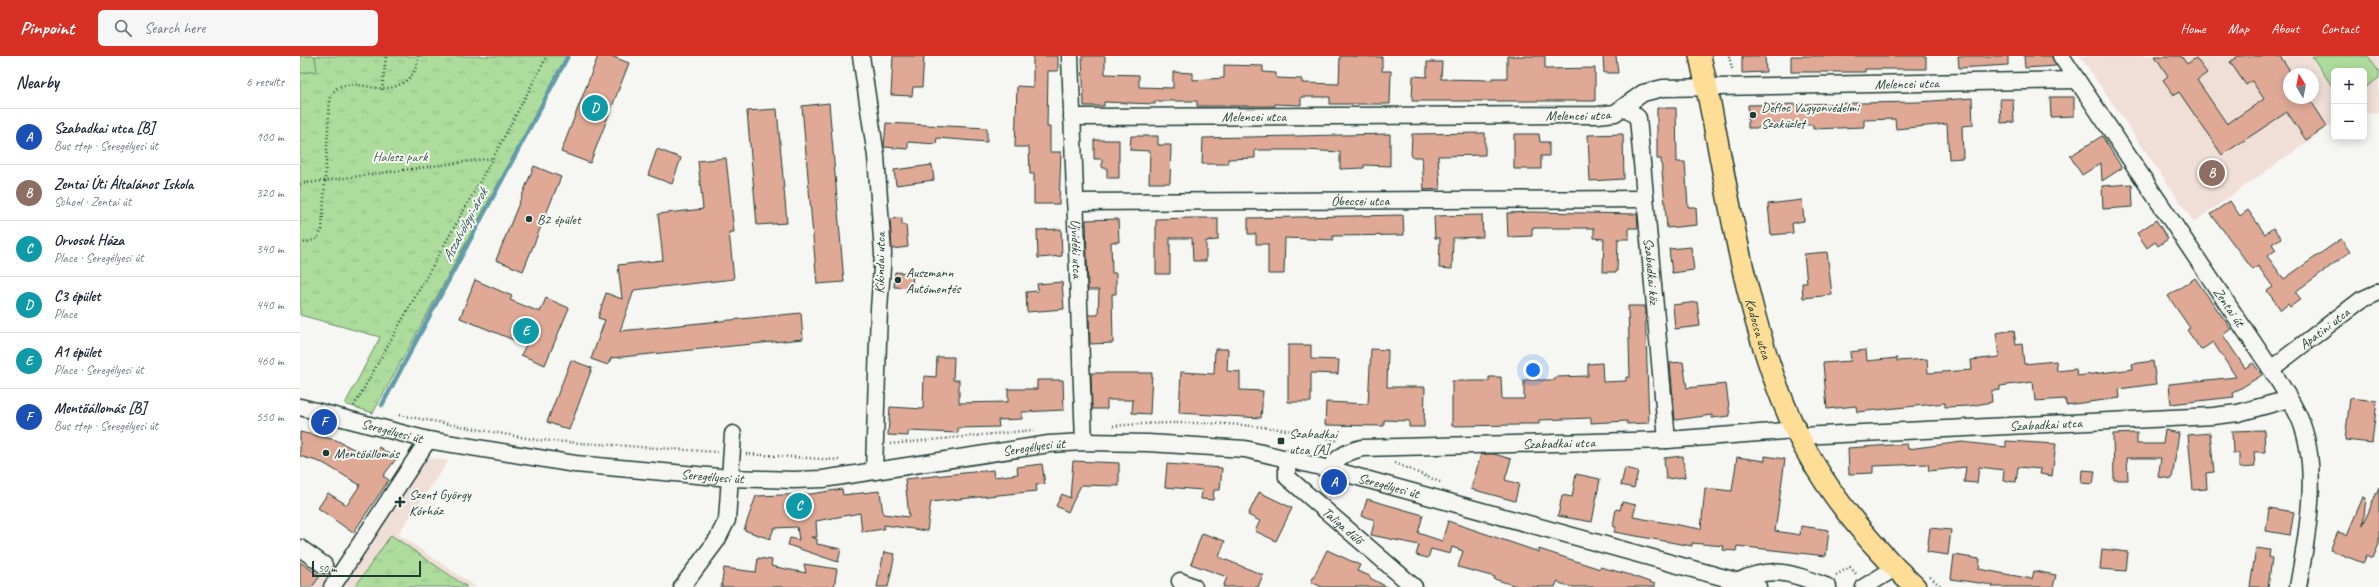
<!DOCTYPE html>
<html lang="en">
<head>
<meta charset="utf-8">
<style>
	body { margin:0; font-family:Caveat,sans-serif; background:#f6f6f7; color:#1f2937 }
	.controls { position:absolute; right:12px; top:12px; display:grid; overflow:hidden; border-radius:6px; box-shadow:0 2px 10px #0003 }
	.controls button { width:36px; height:36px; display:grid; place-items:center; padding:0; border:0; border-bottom:1px solid #e0e1e3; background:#fff; color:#1f2937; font:20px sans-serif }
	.compass { position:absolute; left:1983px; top:12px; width:36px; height:36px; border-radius:50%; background:#fff; box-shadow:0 2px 10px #0003; rotate:350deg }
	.scale { position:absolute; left:12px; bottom:10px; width:109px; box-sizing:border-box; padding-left:4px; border:2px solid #1f3d34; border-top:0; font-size:11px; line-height:14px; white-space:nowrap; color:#1f3d34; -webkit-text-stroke:3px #f6f6f2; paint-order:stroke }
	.you { position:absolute; left:1233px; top:314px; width:14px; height:14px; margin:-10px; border:3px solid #fff; border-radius:50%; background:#1a73e8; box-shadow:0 0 0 6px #1a73e833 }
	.badge { display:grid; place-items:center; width:26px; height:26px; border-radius:50%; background:#d93025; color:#fff; font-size:13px; font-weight:700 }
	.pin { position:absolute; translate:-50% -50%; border:2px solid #fff; box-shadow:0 1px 4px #0006 }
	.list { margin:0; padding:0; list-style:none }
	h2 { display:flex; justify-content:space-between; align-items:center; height:52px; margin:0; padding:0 16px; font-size:17px }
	h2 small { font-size:13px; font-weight:400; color:#747a83 }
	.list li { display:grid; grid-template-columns:26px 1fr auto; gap:12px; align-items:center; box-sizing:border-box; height:56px; padding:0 16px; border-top:1px solid #e0e1e3 }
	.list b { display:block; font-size:15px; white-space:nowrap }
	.list p { margin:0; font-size:13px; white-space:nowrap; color:#747a83 }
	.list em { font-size:13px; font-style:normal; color:#747a83 }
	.icon { flex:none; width:22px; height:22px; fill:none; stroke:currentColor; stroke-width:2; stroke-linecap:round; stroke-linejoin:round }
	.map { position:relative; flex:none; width:2079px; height:531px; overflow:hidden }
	header { display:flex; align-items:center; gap:24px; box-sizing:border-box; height:56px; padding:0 20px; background:#d93025; color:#fff }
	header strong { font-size:19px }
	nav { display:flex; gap:22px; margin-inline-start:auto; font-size:14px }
	.search { width:280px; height:36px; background:#f6f6f7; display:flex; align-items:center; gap:10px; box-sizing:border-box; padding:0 14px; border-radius:6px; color:#747a83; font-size:15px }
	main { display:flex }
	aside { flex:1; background:#fff }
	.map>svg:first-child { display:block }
	.built { fill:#efdfd6; fill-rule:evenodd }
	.park { fill:url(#park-tufts); stroke:#668c68 }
	.pitch { fill:#addc9c; stroke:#668c68 }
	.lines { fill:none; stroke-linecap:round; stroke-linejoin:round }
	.stream { stroke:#649ca7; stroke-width:4.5 }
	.building { fill:#dfa996; stroke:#1f3d34 }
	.minor-casing { stroke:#1f3d34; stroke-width:19 }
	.major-casing { stroke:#1f3d34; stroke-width:24 }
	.path { stroke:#1f3d34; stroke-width:2.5; stroke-dasharray:1 3; stroke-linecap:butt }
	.minor { stroke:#f6f6f2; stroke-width:16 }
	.major { stroke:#fedd96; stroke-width:21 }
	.poi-dot { fill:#1f3d34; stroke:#f6f6f2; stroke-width:1.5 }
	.labels { text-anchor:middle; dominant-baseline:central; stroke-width:4; stroke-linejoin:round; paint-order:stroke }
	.street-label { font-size:14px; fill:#1f3d34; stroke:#f6f6f2 }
	.poi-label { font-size:14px; fill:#1f3d34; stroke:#f6f6f2; text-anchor:start }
	.park-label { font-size:14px; fill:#3b5d49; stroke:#f6f6f2 }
	.water-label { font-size:15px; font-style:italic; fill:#365d5a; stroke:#f6f6f2 }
</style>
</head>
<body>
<header>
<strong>Pinpoint</strong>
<div class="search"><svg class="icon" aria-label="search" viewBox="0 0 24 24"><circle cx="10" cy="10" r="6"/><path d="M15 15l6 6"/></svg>Search here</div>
<nav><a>Home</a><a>Map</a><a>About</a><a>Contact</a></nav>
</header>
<main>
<aside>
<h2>Nearby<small>6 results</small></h2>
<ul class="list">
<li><span class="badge" style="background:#1a4fb4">A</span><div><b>Szabadkai utca [B]</b><p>Bus stop · Seregélyesi út</p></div><em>100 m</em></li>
<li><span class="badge" style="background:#8d6e63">B</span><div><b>Zentai Úti Általános Iskola</b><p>School · Zentai út</p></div><em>320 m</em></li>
<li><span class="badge" style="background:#0f9aa8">C</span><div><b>Orvosok Háza</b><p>Place · Seregélyesi út</p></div><em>340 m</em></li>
<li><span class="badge" style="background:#0f9aa8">D</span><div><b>C3 épület</b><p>Place</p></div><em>440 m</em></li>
<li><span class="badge" style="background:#0f9aa8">E</span><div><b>A1 épület</b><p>Place · Seregélyesi út</p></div><em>460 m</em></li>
<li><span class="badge" style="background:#1a4fb4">F</span><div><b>Mentőállomás [B]</b><p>Bus stop · Seregélyesi út</p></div><em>550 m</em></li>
</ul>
</aside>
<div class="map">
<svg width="2079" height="531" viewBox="0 0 2079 531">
	<defs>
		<pattern id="park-tufts" width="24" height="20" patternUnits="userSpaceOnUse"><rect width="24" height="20" fill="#addc9c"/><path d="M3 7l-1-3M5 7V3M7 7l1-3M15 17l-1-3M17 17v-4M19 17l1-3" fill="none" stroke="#94be87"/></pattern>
	</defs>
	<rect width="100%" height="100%" fill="#f6f6f2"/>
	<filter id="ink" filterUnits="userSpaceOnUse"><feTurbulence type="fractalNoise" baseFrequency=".025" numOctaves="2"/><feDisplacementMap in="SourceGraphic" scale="8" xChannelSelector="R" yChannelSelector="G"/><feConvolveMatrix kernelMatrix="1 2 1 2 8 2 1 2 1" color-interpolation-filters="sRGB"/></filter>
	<g filter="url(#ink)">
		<g class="built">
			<path d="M1780,0h299v56l-15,2v-43h-30v52l-140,99zM1989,18h24v24h-24z"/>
			<polygon points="113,398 148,405 98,478 176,531 0,531 0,483 38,510"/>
		</g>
		<g class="park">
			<polygon points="0,0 268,0 73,357 45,348 80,281 0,259"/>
			<polygon points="91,479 167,531 55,531"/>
		</g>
		<g class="pitch">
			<polygon points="0,0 15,0 17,15 0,17"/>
			<polygon points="2012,0 2068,0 2079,16 2079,22 2064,32 2064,15 2034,15 2034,33"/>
		</g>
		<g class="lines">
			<polyline class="stream" points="82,349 268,0"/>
		</g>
		<g class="building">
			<polygon points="298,0 311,0 329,7 290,107 261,96"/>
			<polygon points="593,0 624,0 622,31 613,31 612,40 591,39"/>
			<polygon points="733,0 758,0 758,15 748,15 747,71 750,71 750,96 761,96 759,148 734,148 734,118 730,118 729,91 715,91 717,30 733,31"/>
			<polygon points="782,0 805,0 805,18 839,19 839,31 873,32 873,16 893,17 893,24 924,22 924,9 963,10 963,16 976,17 976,22 1002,23 1002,27 1039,28 1040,0 1082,1 1082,15 1091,15 1090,48 1030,48 1030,41 1001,41 1001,49 975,48 975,50 897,50 897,45 855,45 855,48 804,46 804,50 784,50"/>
			<polygon points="1207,0 1245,0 1245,13 1295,12 1295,45 1112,45 1113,20 1127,21 1127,6 1142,6 1141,23 1192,24 1192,22 1207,22"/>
			<polygon points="1303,0 1316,0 1318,17 1304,17"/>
			<polygon points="1442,0 1465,0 1466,16 1442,17"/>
			<polygon points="1491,0 1626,0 1626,13 1565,13 1565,16 1491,16"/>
			<polygon points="1658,0 1708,0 1708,9 1659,12"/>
			<polygon points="1724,0 1752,0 1756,10 1725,12"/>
			<polygon points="1855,0 1881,0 1887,8 1896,2 1907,17 1897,24 1927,68 1964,43 1952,25 1946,29 1930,6 1938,0 1980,0 1989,13 1989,42 2009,42 2027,70 2006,84 1987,56 1922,99 1879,36 1874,39 1863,24 1868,20"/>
			<polygon points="1750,41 1774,41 1774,60 1751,61"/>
			<polygon points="1672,42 1673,69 1662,70 1663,102 1649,103 1647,68 1596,73 1595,63 1564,64 1564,71 1513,73 1513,69 1473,68 1473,72 1448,72 1448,49 1618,46"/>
			<polygon points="1700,43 1713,43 1714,66 1701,67"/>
			<polygon points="529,47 544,226 517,228 502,50"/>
			<polygon points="1357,52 1376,52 1377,106 1385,106 1388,151 1396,151 1397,169 1367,172 1361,103 1357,103"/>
			<polygon points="477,53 487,167 457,169 447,55"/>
			<polygon points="586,67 687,72 687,86 637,82 636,88 608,86 608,93 584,91"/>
			<polygon points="1185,77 1185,99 1138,100 1140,133 1124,134 1122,101 1111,101 1112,78"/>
			<polygon points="1090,78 1090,110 1064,109 1064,112 1040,113 1040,96 1004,94 955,94 955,102 928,103 928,108 902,108 903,82"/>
			<polygon points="1214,78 1239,78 1240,86 1249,86 1249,100 1241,100 1241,113 1214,113"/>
			<polygon points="1323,78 1324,123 1290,125 1288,79"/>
			<polygon points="831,80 858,80 858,89 871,89 870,127 849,127 850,95 830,94"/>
			<polygon points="1802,80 1822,112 1802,125 1801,107 1782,119 1770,100"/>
			<polygon points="794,84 819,84 819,122 807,122 807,112 802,112 802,103 794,103"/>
			<polygon points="357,93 381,102 372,128 348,119"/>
			<polygon points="426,102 434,176 429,176 434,223 334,234 320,275 501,257 503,283 311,302 308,309 291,303 305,264 298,262 306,237 322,243 318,209 363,204 358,158 403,153 398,105"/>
			<polygon points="632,109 634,124 596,129 594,114"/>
			<polygon points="234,110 261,121 223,215 196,204"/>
			<polygon points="1832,128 1833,151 1803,153 1802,130"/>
			<polygon points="1502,144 1504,165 1492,167 1493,177 1471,179 1468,148"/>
			<polygon points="1930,145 1940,160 1948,154 1965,178 1973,172 1981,182 1972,188 1976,194 1967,200 1984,223 2041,183 2050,196 1995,236 2001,243 1990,251 1988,248 1981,254 1967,235 1973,231 1958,210 1953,214 1911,158"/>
			<polygon points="1231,156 1337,158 1338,172 1329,172 1329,183 1318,183 1317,216 1303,216 1304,183 1294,182 1294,172 1232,172 1232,180 1208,181 1207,157"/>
			<polygon points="1103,159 1104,179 1033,180 1033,184 985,182 984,218 968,218 968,188 956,188 956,178 948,178 948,162"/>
			<polygon points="1182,159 1183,181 1153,182 1152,213 1139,212 1140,182 1135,182 1134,160"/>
			<polygon points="602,162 602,169 606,169 608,191 592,193 590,163"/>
			<polygon points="892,162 918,162 918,184 906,185 906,205 893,205 892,182 870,182 870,218 856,218 856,163"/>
			<polygon points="818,163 819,186 811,186 812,217 816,217 816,238 812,238 813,287 790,288 789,259 798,259 799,234 788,234 786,164"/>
			<polygon points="1856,164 1868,183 1858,190 1855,186 1847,192 1837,177"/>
			<polygon points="761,173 762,200 738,202 737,174"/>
			<polygon points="1391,191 1394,214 1372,217 1369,193"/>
			<polygon points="1527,196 1532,239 1503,242 1502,227 1507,227 1504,198"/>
			<polygon points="595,216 613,217 612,232 594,231"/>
			<polygon points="1895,222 1931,273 1923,279 1945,312 1953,307 1962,319 1933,337 1934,341 1871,348 1869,328 1936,321 1913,286 1901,294 1887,274 1890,272 1868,240"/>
			<polygon points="175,224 212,240 210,244 240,256 246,242 269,252 245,309 221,299 226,289 160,262"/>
			<polygon points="762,226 764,253 727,256 726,236 738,235 737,228"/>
			<polygon points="1397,246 1400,270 1375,273 1373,249"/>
			<polygon points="1328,250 1345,250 1349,367 1327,368 1327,365 1291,367 1291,362 1239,364 1239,368 1219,368 1219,369 1152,370 1152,325 1189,325 1189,321 1201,321 1202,343 1224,343 1224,324 1255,324 1255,321 1288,320 1288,308 1302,307 1303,326 1326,325 1326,321 1330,321"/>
			<polygon points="1714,274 1716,289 1722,288 1724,308 1756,305 1757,315 1776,313 1777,320 1833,313 1832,308 1853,305 1856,328 1819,333 1820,342 1766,349 1765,343 1735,345 1733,326 1700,330 1700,334 1691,335 1692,346 1670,350 1645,351 1645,347 1557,356 1556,350 1527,353 1523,307 1551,305 1550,296 1566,294 1567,305 1597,302 1597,305 1627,303 1628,317 1672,314 1671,304 1699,301 1696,277"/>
			<polygon points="988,289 1011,289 1011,303 1039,304 1038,318 1011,317 1011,346 988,346"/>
			<polygon points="915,293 928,293 927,315 940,316 940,334 963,335 961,362 879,357 881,316 914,318"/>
			<polygon points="1071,293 1088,294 1087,331 1125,331 1124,371 1109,371 1109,365 1084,364 1084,370 1025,369 1026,346 1068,348"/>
			<polygon points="637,301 654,301 653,324 659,324 659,347 708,346 708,333 737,333 737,324 763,324 764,354 722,356 722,363 698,364 699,371 658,372 658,377 608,375 608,380 588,379 590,351 623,353 624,320 636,321"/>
			<polygon points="271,304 292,312 269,374 247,366"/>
			<polygon points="1383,306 1387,332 1426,328 1430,360 1412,362 1412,359 1375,364 1370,307"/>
			<polygon points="791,317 852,317 850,358 832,357 833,344 807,344 807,353 792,353"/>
			<polygon points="2050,342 2077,345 2072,387 2045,384"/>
			<polygon points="1865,374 1879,377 1872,423 1858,421 1861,402 1827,402 1828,424 1814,424 1813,378 1837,377 1837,388 1863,388"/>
			<polygon points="1964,374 1965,396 1954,396 1955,411 1939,412 1939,397 1933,397 1932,375"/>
			<polygon points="0,376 36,384 71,402 79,391 96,403 83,420 89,424 53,477 18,452 28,437 47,449 60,429 23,407 0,400"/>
			<polygon points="1910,377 1914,416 1906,417 1907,433 1893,434 1888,379"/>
			<polygon points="1706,385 1756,388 1752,420 1740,418 1741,413 1718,411 1716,426 1703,425 1704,414 1679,411 1677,427 1664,426 1666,411 1629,415 1628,408 1573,410 1573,417 1549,418 1548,392 1607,388 1608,393 1662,386 1706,391"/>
			<polygon points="1181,398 1194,398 1211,403 1205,424 1219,428 1215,445 1171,433"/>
			<polygon points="1383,400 1385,421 1366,423 1364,402"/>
			<polygon points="1465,400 1485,403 1475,475 1500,479 1501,470 1529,474 1526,500 1437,490 1436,495 1423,494 1424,490 1392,487 1392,490 1314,476 1316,471 1313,470 1316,453 1320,454 1322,446 1336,449 1333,461 1401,473 1405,432 1432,435 1437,401 1465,405"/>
			<polygon points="773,405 819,407 819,430 781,429 768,456 756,450 762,438 770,442"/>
			<polygon points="742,408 745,428 736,429 737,435 631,446 627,475 584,469 584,473 562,476 560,457 516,465 517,481 511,481 517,483 517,488 541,493 538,506 488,489 490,482 499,484 497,471 474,472 470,483 444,474 456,440 511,438 542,433 543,439 580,435 583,458 609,461 605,423 693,414 694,421 718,418 717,411"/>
			<polygon points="867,408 922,412 920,434 914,434 913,444 901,443 902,434 865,431"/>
			<polygon points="1325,412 1338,415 1334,432 1321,429"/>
			<polygon points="1782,414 1795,415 1793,428 1781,427"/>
			<polygon points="1276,418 1300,423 1292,466 1258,460 1262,439 1272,441"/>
			<polygon points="2079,431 2079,488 2073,502 2067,499 2063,507 2030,494 2038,476 2047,479 2063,441 2066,442 2063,469"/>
			<polygon points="959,436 992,452 976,485 955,475 960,465 948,459"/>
			<polygon points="1067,443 1123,459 1118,477 1142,485 1148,465 1239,496 1239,493 1300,513 1300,511 1327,518 1355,528 1355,531 1271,531 1257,526 1255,531 1220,531 1194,523 1195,521 1158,511 1163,495 1152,491 1150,498 1131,493 1128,502 1116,499 1119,489 1071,479 1075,464 1062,460"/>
			<polygon points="1969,452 1994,456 1990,479 1966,475"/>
			<polygon points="1630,472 1651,474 1648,499 1627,496"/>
			<polygon points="902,477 925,485 919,501 963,519 958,531 923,531 927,521 891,508"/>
			<polygon points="1956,492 1970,494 1969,501 1972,502 1968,531 1950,531"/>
			<polygon points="1802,493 1828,496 1826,515 1800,513"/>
			<polygon points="1027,494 1060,509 1057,515 1070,520 1070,522 1087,531 1022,531 1011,526"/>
			<polygon points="584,496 595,498 588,531 577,531"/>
			<polygon points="1654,499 1680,503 1679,513 1732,523 1734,515 1756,519 1753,531 1692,531 1693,529 1651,523"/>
			<polygon points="458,502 472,504 471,510 506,517 504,508 537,513 534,531 421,531 424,512 456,516"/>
			<polygon points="0,506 20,520 12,531 0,531"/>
		</g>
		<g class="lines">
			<g class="minor-casing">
				<g id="minor">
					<polyline points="561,0 576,100 583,198 579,253 574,415"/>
					<path id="s1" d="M770,0l14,386"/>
					<path id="s2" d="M1761,0l210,313c10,16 20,31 28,48 22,49 8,119 -1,170"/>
					<path id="s3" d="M1326,51l12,11 29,322"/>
					<path id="s4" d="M772,61l526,-2 17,-2 28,-20 20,-5 414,-8"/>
					<path id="s5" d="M775,146l570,-3"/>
					<path id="s6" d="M1971,313l90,-69 18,-8"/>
					<path id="s7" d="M0,351l128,33 147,24 155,14 63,2 30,-1 226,-35 35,-2 64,1 97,6 84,20 429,118"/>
					<path id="s8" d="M1500,380l413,-20 25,-3 51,-14"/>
					<path id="s9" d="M987,402v19l127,110"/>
					<path id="s10" d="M1029,413c9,-13 18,-17 33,-21l305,-8 130,-10"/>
					<polyline points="0,492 24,509"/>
					<polyline points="880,525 894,531"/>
					<path d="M1437,526c35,-18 57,-8 91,5"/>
					<polyline points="32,531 128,384"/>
					<polyline points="382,531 417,484 427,464 433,378"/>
					<polyline points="1564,531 1595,512"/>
				</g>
			</g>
			<g class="major-casing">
				<g id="major">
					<path id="s11" d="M1400,0c26,116 39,237 84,348 28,70 77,132 131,183"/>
				</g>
			</g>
			<g class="path">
				<polyline points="1429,0 1433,16"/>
				<polyline points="82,34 86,0"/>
				<polyline points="0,128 193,102"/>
				<path d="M0,188l17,-5 5,-9 8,-134c3,-3 5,-7 9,-9 23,-9 43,12 68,-7 7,-5 11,-15 11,-24"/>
				<polyline points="54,350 193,102 247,0"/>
				<polyline points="99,359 237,384 417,396"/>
				<path d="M813,370c69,-6 159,-4 225,15"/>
				<polyline points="590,388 734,374"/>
				<polyline points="446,398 539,404"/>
				<polyline points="1095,407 1140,426"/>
				<polyline points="1536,519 1550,511 1557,519"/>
				<polyline points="1630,521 1642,531"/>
			</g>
			<use href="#minor" class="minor"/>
			<use href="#major" class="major"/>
		</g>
	</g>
	<g class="poi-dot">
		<circle cx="1453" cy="59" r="4"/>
		<circle cx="229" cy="163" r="4"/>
		<circle cx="598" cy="224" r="4"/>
		<rect x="977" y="381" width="8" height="8" rx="2"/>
		<circle cx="26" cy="397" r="4"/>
		<path d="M98 440h4v4h4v4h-4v4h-4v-4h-4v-4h4z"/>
	</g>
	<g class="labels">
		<g class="street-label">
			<text stroke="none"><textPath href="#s4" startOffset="842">Melencei utca</textPath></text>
			<text stroke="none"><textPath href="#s4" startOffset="506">Melencei utca</textPath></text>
			<text stroke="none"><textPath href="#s4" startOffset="182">Melencei utca</textPath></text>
			<text stroke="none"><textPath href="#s5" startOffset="285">Óbecsei utca</textPath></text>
			<text stroke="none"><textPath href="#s1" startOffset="193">Újvidéki utca</textPath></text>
			<text transform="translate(580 207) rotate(-89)">Kikindai utca</text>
			<text stroke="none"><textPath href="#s3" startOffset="170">Szabadkai köz</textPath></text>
			<text stroke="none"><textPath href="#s2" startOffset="302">Zentai út</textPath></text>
			<text stroke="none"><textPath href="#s11" startOffset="279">Kadocsa utca</textPath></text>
			<text stroke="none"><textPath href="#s6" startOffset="67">Apatini utca</textPath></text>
			<text stroke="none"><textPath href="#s8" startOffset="246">Szabadkai utca</textPath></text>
			<text stroke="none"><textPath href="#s7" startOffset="95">Seregélyesi út</textPath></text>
			<text stroke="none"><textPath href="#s10" startOffset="237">Szabadkai utca</textPath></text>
			<text stroke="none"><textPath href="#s7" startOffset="743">Seregélyesi út</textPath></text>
			<text stroke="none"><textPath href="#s7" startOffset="419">Seregélyesi út</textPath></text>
			<text stroke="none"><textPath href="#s7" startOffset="1103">Seregélyesi út</textPath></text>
			<text stroke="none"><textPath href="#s9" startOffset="93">Taliga dűlő</textPath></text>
		</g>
		<g class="poi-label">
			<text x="1461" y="51">Defloc Vagyonvédelmi<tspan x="1461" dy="16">Szaküzlet</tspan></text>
			<text x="237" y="163">B2 épület</text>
			<text x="606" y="216">Auszmann<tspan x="606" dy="16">Autómentés</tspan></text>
			<text x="989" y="377">Szabadkai<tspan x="989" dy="16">utca [A]</tspan></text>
			<text x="34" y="397">Mentőállomás</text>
			<text x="109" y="438">Szent György<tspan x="109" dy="16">Kórház</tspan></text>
		</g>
		<g class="park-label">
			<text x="100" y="100">Halesz park</text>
		</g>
		<g class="water-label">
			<text transform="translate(165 169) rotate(-62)">Aszalvölgyi-árok</text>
		</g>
	</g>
</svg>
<div class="controls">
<button>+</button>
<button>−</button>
</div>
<svg class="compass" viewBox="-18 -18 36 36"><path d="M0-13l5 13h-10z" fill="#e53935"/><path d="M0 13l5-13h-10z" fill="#747a83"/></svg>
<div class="scale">50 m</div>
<div class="you"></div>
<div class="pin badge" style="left:1034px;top:426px;background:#1a4fb4">A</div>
<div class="pin badge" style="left:1912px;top:117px;background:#8d6e63">B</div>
<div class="pin badge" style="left:499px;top:450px;background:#0f9aa8">C</div>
<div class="pin badge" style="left:295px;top:52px;background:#0f9aa8">D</div>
<div class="pin badge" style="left:226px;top:275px;background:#0f9aa8">E</div>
<div class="pin badge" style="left:24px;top:366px;background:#1a4fb4">F</div>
</div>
</main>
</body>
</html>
